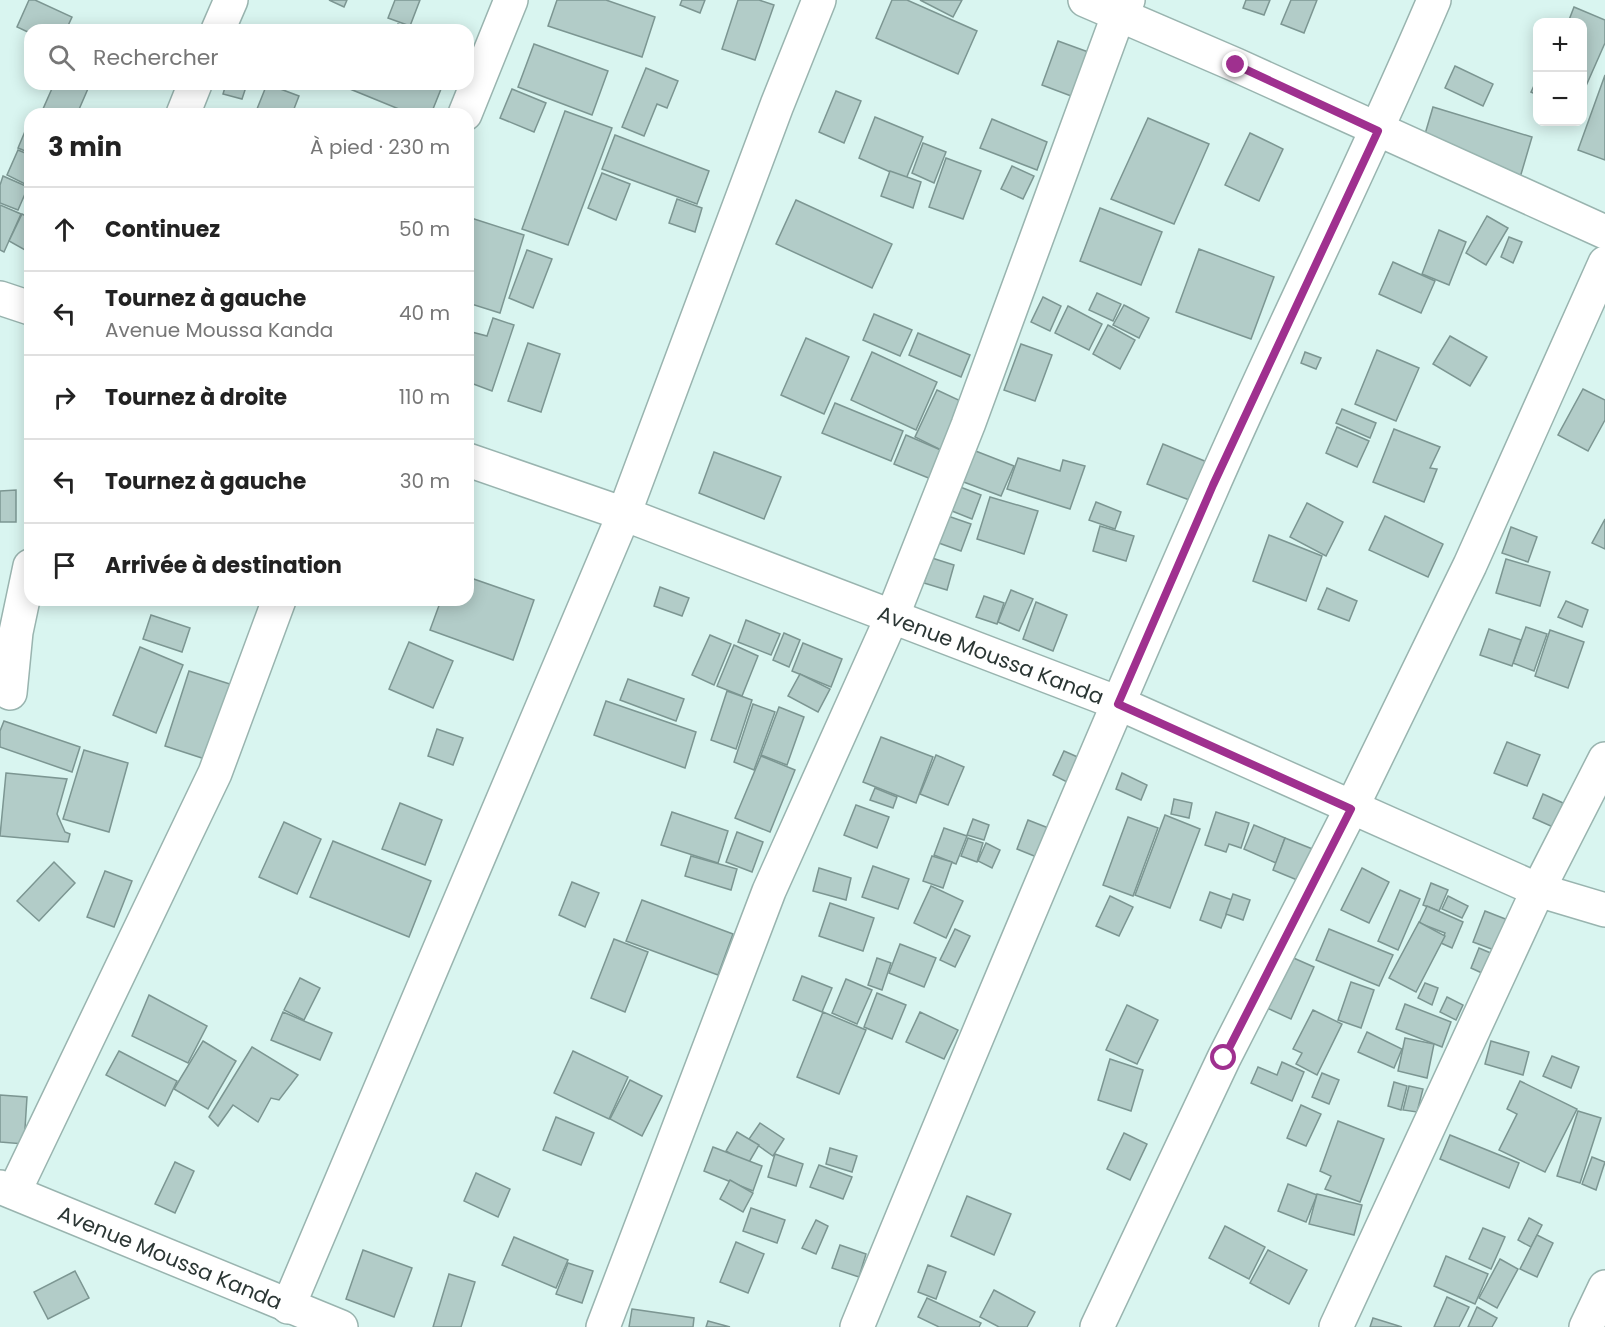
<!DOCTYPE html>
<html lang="fr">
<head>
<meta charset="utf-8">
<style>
	body { margin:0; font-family:Poppins,sans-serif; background:#f2f2f2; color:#222 }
	.controls { position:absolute; right:18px; top:18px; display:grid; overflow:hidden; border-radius:12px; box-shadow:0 3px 15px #0003 }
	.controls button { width:54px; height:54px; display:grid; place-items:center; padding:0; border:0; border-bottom:2px solid #e0e0e0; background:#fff; color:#222; font:30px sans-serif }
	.stop { position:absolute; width:18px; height:18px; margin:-14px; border:4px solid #9f308f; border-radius:50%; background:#fff }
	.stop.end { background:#9f308f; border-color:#fff; box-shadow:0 2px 6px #0008 }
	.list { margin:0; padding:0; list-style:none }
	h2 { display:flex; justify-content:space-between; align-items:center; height:78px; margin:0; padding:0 24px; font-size:26px }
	h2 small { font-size:20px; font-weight:400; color:#767676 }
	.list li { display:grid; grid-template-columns:39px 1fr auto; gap:18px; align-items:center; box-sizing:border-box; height:84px; padding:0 24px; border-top:2px solid #e0e0e0 }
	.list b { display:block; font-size:22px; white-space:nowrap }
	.list p { margin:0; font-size:20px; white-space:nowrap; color:#767676 }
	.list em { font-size:20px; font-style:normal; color:#767676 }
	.icon { flex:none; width:33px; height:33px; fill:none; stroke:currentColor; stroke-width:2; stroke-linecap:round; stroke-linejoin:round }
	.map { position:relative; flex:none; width:1605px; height:1327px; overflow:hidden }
	.search { position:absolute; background:#fff; box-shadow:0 3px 15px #0003; left:24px; top:24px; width:450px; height:66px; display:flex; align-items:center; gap:15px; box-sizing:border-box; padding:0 21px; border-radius:18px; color:#767676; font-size:22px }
	.panel { position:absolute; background:#fff; box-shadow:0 3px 15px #0003; left:24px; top:108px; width:450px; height:498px; border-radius:18px }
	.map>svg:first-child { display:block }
	.building { fill:#b2ccc8; stroke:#7c9692; stroke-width:1.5 }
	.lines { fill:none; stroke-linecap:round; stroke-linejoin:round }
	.minor-casing { stroke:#99b4af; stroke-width:36 }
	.minor { stroke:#fff; stroke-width:33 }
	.route { stroke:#9f308f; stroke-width:8 }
	.labels { text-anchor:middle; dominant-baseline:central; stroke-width:4.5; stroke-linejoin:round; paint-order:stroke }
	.street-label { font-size:21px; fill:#2b3634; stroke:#d9f5f0 }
</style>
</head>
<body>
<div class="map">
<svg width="1605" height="1327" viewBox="0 0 1605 1327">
	<rect width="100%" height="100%" fill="#d9f5f0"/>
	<g class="building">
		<polygon points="29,0 35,0 72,17 66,30 30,30 30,33 17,27"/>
		<polygon points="329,0 347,0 344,7"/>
		<polygon points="395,0 420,0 410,26 388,18"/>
		<polygon points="557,0 606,0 655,17 642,57 548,26"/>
		<polygon points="682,0 705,0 700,13 680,5"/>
		<polygon points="738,0 759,0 774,5 755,60 722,49"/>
		<polygon points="892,0 907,0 977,31 958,74 876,38"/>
		<polygon points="920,0 962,0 953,17"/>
		<polygon points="1246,0 1270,0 1264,15 1243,8"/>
		<polygon points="1291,0 1317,0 1304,33 1281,24"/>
		<polygon points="1574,7 1605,20 1605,43 1582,95 1582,22 1569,20"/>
		<polygon points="398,24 415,29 414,30 396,30"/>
		<polygon points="418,25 431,30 416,30"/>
		<polygon points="1058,41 1102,57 1087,102 1042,85"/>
		<polygon points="534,44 608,71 592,115 518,87"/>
		<polygon points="1455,66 1493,84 1483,106 1445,88"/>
		<polygon points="646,68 678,81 667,108 657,104 644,136 622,127"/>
		<polygon points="1605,75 1605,160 1578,150"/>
		<polygon points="1538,77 1538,95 1531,92"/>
		<polygon points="54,84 90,84 77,114 53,114 43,109"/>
		<polygon points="226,84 247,84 242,99 223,94"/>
		<polygon points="267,84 299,96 292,114 255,114"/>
		<polygon points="352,84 443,84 431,114 411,114 350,89"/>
		<polygon points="512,89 546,103 534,132 500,118"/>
		<polygon points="836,91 861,101 844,143 819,132"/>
		<polygon points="1433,107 1532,137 1519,181 1420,151"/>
		<polygon points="565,111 612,128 568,245 522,229"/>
		<polygon points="875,117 923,137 906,179 859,158"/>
		<polygon points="1148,118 1209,144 1174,224 1111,199"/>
		<polygon points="992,119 1047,142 1037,170 980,148"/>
		<polygon points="26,129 30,131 30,153 18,148"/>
		<polygon points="1250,133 1283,149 1259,201 1225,185"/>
		<polygon points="615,135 709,171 697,204 602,169"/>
		<polygon points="923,143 946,152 934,183 912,173"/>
		<polygon points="18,150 30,155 30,178 27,185 7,175"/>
		<polygon points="946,158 981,171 963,219 929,207"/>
		<polygon points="1012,166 1034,176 1023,199 1001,189"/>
		<polygon points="890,171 921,182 913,208 881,196"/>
		<polygon points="602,173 630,184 616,220 588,208"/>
		<polygon points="3,176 28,187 18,210 0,203 0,185"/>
		<polygon points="677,199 702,208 695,232 669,223"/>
		<polygon points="796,200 892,244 872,288 776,244"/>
		<polygon points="0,205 21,214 4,252 0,250"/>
		<polygon points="1100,208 1162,232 1141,285 1080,261"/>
		<polygon points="22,214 30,218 30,239 25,250 9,241"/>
		<polygon points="1487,216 1508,228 1486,265 1466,253"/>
		<polygon points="468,217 524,235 500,313 468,303"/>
		<polygon points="1439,230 1466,242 1449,285 1422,274"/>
		<polygon points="1509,237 1522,242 1513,263 1501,257"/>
		<polygon points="1199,249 1274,277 1251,339 1176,312"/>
		<polygon points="527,250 552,259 533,308 509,298"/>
		<polygon points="1393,262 1435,281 1421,313 1379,294"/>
		<polygon points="1097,293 1121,304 1113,321 1089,310"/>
		<polygon points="1043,297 1061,306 1050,331 1031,322"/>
		<polygon points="1124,305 1149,318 1139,338 1113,325"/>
		<polygon points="1068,306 1102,324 1089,350 1055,333"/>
		<polygon points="874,314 912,330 900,356 863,340"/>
		<polygon points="493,318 514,325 492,391 468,382 468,331 487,336"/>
		<polygon points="1108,325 1135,340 1120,369 1093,354"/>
		<polygon points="918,333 970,355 961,377 909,355"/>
		<polygon points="1450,336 1487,357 1470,386 1433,364"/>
		<polygon points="806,338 849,357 824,414 781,395"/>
		<polygon points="528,343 560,354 541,412 508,401"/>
		<polygon points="1021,344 1052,355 1035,401 1004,390"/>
		<polygon points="1377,350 1419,368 1396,421 1355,404"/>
		<polygon points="872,352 937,382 916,430 851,400"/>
		<polygon points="1305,352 1321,358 1316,369 1301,363"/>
		<polygon points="1583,389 1605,400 1605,420 1588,451 1558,435"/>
		<polygon points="937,390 965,403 943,451 915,437"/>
		<polygon points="835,403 903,431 891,461 822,433"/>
		<polygon points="1342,409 1376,423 1370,438 1336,423"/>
		<polygon points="1337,427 1369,441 1357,467 1326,453"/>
		<polygon points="1394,429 1440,447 1430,468 1437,469 1424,502 1373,482"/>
		<polygon points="906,435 943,451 931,479 894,464"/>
		<polygon points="1163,444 1207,462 1192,501 1147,484"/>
		<polygon points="973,450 1014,466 1001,496 961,481"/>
		<polygon points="714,452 781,477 764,519 699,493"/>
		<polygon points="1018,458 1060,471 1063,460 1085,466 1070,509 1007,489"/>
		<polygon points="955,485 981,495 972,519 947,509"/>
		<polygon points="16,490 16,522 0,522 0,491"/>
		<polygon points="990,497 1038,511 1024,554 977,539"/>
		<polygon points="1096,502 1121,512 1115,529 1089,520"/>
		<polygon points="1307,503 1343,522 1326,556 1290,537"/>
		<polygon points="945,515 971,524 961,551 936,542"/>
		<polygon points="1385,516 1443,544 1428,577 1369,550"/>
		<polygon points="1605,519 1605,549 1592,543"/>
		<polygon points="1100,526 1134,536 1126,561 1093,551"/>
		<polygon points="1511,527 1537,537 1528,562 1502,553"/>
		<polygon points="1269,535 1322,556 1306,601 1253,581"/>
		<polygon points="932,558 954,565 947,590 924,583"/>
		<polygon points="1506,559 1550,572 1540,606 1496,593"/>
		<polygon points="468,577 534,600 513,660 430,630 441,600 468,600"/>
		<polygon points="660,587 689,598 682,616 654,606"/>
		<polygon points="1327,588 1357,601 1349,621 1318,609"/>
		<polygon points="1011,590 1033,599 1019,631 998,622"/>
		<polygon points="984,596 1004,603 997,624 976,617"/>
		<polygon points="1566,601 1588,610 1582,627 1558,617"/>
		<polygon points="1036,602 1067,615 1053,651 1023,639"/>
		<polygon points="151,615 190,628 182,652 143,639"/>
		<polygon points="746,620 780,634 771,655 738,642"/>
		<polygon points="1526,627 1547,634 1534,671 1513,663"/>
		<polygon points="1489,629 1521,640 1512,666 1480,655"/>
		<polygon points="1550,630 1584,642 1568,688 1535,676"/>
		<polygon points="784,633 800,640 789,667 773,660"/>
		<polygon points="710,635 731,644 714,685 692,675"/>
		<polygon points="409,642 453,661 433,708 389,689"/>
		<polygon points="803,643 842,659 831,687 792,671"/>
		<polygon points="734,645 758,656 742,696 717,686"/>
		<polygon points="140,647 183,665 156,733 113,715"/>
		<polygon points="189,671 233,685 208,760 165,746"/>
		<polygon points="800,674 830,689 818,712 788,696"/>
		<polygon points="628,679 684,699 676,721 620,700"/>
		<polygon points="727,691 752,700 736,749 711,740"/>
		<polygon points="606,701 696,732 685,768 594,735"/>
		<polygon points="753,704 775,712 754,770 734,762"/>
		<polygon points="779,707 804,717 787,765 761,755"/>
		<polygon points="4,721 80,747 72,772 0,747 0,731"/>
		<polygon points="437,729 463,738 453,765 428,756"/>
		<polygon points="881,737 933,757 916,803 863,782"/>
		<polygon points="1507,742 1540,755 1527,786 1494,773"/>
		<polygon points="84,750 128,763 109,832 63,819"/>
		<polygon points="1064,751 1082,759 1071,784 1053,775"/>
		<polygon points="936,755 964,767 948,805 920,794"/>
		<polygon points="761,756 795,770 770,832 735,818"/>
		<polygon points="6,773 67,779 57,814 65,832 70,834 68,842 0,836"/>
		<polygon points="1122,773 1147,785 1141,800 1116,789"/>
		<polygon points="875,788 897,797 893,808 870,800"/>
		<polygon points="1543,794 1563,803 1553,827 1533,818"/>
		<polygon points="1174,799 1192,803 1189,818 1171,814"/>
		<polygon points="400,803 442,820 425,865 382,849"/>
		<polygon points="856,805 889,817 877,848 844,835"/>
		<polygon points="672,812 728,831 718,863 661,845"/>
		<polygon points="1216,812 1249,823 1241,848 1229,844 1226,852 1205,845"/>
		<polygon points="1165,815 1200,829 1170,908 1135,895"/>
		<polygon points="1128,817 1158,828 1133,896 1103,885"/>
		<polygon points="973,819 989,825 984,840 967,835"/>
		<polygon points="1028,820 1056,831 1044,860 1017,849"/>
		<polygon points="284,822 321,839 297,894 259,877"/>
		<polygon points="1254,825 1285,838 1276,863 1244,849"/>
		<polygon points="944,828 967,836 956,864 934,855"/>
		<polygon points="737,832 763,842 752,872 726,862"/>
		<polygon points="968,838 983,843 977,862 961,856"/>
		<polygon points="1285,838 1315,850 1302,882 1273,870"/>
		<polygon points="333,841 431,881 409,937 310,897"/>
		<polygon points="986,843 1000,850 992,868 978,861"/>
		<polygon points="691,856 737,869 731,890 685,876"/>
		<polygon points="932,856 952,862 943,888 923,881"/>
		<polygon points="54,862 75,883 39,921 17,901"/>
		<polygon points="873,866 909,879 898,909 862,897"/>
		<polygon points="819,868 851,878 846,900 813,891"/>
		<polygon points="1362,868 1389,882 1369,923 1341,910"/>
		<polygon points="105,871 132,881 114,927 87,917"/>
		<polygon points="572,882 599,893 585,927 559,915"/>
		<polygon points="1431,883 1448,890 1439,911 1423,905"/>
		<polygon points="931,886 963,901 946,938 914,923"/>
		<polygon points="1400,890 1420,899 1398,950 1378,941"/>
		<polygon points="1210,892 1232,900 1221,928 1200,920"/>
		<polygon points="1233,894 1250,900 1243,920 1226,914"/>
		<polygon points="1110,896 1133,907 1119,936 1096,926"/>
		<polygon points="1448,896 1468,906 1462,918 1442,909"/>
		<polygon points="642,900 733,934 718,975 626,941"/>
		<polygon points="830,903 874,918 863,951 819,936"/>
		<polygon points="1427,906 1463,922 1452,948 1441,943 1445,933 1419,923"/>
		<polygon points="1485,911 1513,922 1502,953 1473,942"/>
		<polygon points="1419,922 1445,936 1416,992 1389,978"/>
		<polygon points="955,929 970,936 955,967 940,960"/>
		<polygon points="1329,929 1393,955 1379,986 1316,960"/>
		<polygon points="614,939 648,952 625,1012 591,998"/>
		<polygon points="900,944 936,958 924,987 889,973"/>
		<polygon points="1479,948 1493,954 1484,974 1471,968"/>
		<polygon points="1289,956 1314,967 1291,1019 1267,1008"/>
		<polygon points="877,958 891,963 882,990 868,985"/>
		<polygon points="802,976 832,988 822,1012 793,1000"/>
		<polygon points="300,978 320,988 304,1020 284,1010"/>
		<polygon points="846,979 872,990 857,1024 832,1013"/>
		<polygon points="1351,982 1374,990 1361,1028 1338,1020"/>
		<polygon points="1425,983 1438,988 1432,1005 1418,998"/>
		<polygon points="877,993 906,1005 892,1039 864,1027"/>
		<polygon points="149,995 207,1026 188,1063 132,1036"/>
		<polygon points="1447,997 1463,1005 1456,1020 1440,1012"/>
		<polygon points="1405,1004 1451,1022 1442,1047 1396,1029"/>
		<polygon points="1127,1005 1158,1020 1137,1064 1106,1050"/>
		<polygon points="1313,1010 1342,1024 1317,1075 1296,1064 1302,1053 1293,1049"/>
		<polygon points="283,1012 332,1033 320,1060 271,1040"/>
		<polygon points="823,1012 866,1030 839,1094 797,1077"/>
		<polygon points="920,1012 958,1030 944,1059 906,1042"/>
		<polygon points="1367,1032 1402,1049 1394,1068 1358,1052"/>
		<polygon points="1405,1038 1434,1044 1427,1078 1398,1071"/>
		<polygon points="203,1041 236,1061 208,1109 174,1089"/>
		<polygon points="1491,1041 1529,1052 1523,1075 1485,1064"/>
		<polygon points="252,1047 298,1075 279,1100 271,1098 258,1122 233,1105 218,1126 209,1117"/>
		<polygon points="119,1051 177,1081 165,1106 106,1075"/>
		<polygon points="573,1051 628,1077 609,1119 554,1093"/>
		<polygon points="1552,1056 1579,1067 1571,1088 1543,1076"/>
		<polygon points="1110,1059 1143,1070 1131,1111 1098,1100"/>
		<polygon points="1282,1062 1304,1072 1292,1101 1251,1083 1258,1067 1277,1075"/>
		<polygon points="1322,1073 1339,1080 1329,1104 1312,1097"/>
		<polygon points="630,1080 662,1096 642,1136 610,1119"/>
		<polygon points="1520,1081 1577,1109 1545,1172 1499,1150 1517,1114 1507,1109"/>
		<polygon points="1394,1082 1407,1086 1401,1110 1388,1106"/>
		<polygon points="1409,1086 1423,1089 1417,1112 1403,1110"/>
		<polygon points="0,1095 27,1097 24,1144 0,1142"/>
		<polygon points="1301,1105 1321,1114 1306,1146 1287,1138"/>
		<polygon points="1578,1111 1601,1118 1580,1183 1557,1176"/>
		<polygon points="556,1117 594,1133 581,1165 543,1150"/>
		<polygon points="1338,1121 1384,1139 1360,1202 1325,1189 1331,1176 1320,1171"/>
		<polygon points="760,1123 784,1139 773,1156 749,1139"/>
		<polygon points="737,1132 759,1145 748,1164 726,1151"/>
		<polygon points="1124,1133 1147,1144 1130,1180 1107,1169"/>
		<polygon points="1450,1135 1519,1163 1509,1188 1440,1159"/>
		<polygon points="713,1147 762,1166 753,1191 704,1171"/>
		<polygon points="830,1148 857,1156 852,1172 826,1164"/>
		<polygon points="775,1154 803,1164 796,1186 768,1177"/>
		<polygon points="1592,1157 1605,1162 1596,1190 1582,1184"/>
		<polygon points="175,1162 194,1171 175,1213 155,1204"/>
		<polygon points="819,1165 852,1177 843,1199 810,1187"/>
		<polygon points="476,1173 510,1189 498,1217 464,1201"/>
		<polygon points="730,1180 753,1193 743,1212 720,1199"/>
		<polygon points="1288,1184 1317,1195 1306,1222 1278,1211"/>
		<polygon points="1317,1194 1362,1205 1354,1235 1309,1224"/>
		<polygon points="967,1196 1011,1214 994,1255 951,1236"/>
		<polygon points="751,1208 785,1220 777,1243 743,1231"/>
		<polygon points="1529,1218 1542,1225 1531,1247 1518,1240"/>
		<polygon points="816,1220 828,1226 816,1254 802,1248"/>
		<polygon points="1225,1226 1265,1247 1249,1279 1209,1258"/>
		<polygon points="1483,1228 1505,1237 1491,1269 1469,1259"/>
		<polygon points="1537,1235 1553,1243 1537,1277 1520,1269"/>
		<polygon points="514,1237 568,1260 556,1288 502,1265"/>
		<polygon points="736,1242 764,1254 748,1293 720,1282"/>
		<polygon points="840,1245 866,1254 859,1277 832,1268"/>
		<polygon points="363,1250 412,1268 394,1317 346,1299"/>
		<polygon points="1268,1250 1307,1270 1289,1304 1250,1283"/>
		<polygon points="1446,1256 1488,1274 1475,1304 1434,1286"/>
		<polygon points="1500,1259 1518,1269 1497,1308 1479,1298"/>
		<polygon points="568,1263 593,1271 582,1303 556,1294"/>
		<polygon points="928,1265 946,1272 936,1299 918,1292"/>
		<polygon points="75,1271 89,1298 48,1319 34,1292"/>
		<polygon points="449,1274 475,1282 461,1327 433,1327"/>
		<polygon points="994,1290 1035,1312 1027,1327 999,1327 980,1317"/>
		<polygon points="1447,1297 1469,1307 1459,1327 1434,1327"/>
		<polygon points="927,1298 981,1323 979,1327 939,1327 918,1317"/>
		<polygon points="1477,1307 1497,1318 1492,1327 1468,1327"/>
		<polygon points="632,1309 694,1318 693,1327 629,1327"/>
		<polygon points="1373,1318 1402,1327 1370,1327"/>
		<polygon points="708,1321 730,1327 706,1327"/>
	</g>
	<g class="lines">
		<g class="minor-casing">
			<g id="minor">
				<polyline points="1085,0 1236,65 1605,232"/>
				<polyline points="218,30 231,0"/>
				<polyline points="183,114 195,84"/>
				<polyline points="465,114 511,0"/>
				<polyline points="0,298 30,308"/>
				<path id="s1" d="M468,460l156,54 494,189 420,187 67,20"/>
				<polyline points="10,693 16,632 30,566"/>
				<path id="s2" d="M0,1187l341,140"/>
				<polyline points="14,1192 215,773 279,600"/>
				<polyline points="288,1307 624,514 777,105 819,0"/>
				<polyline points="603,1327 769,891 892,617 968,425 1118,16 1128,0"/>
				<path d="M857,1327c115,-280 232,-560 354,-837 72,-165 153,-325 223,-490"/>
				<polyline points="1097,1327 1224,1058 1351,809 1470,565 1605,263"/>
				<polyline points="1336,1327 1538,890 1605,759"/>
				<polyline points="1586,1327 1605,1287"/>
			</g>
		</g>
		<use href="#minor" class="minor"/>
	</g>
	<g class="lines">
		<polyline class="route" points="1224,1058 1351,809 1118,704 1213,485 1378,131 1236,65"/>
	</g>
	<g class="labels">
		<g class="street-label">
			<text stroke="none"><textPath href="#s1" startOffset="558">Avenue Moussa Kanda</textPath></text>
			<text stroke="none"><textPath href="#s2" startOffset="184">Avenue Moussa Kanda</textPath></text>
		</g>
	</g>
</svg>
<div class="controls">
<button>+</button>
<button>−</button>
</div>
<div class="stop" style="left:1224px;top:1058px"></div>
<div class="stop end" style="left:1236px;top:65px"></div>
<div class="search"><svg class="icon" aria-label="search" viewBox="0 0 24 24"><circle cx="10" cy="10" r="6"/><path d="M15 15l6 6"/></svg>Rechercher</div>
<section class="panel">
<h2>3 min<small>À pied · 230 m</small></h2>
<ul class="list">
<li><svg class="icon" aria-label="ahead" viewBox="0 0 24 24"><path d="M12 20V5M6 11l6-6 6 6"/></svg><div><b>Continuez</b></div><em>50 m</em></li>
<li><svg class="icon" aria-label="left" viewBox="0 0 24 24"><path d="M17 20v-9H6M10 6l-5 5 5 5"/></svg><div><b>Tournez à gauche</b><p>Avenue Moussa Kanda</p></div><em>40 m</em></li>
<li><svg class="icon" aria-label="right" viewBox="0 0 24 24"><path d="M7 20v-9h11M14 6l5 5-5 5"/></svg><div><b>Tournez à droite</b></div><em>110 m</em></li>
<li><svg class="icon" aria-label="left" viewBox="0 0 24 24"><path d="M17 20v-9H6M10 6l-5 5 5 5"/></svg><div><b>Tournez à gauche</b></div><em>30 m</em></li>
<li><svg class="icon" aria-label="arrive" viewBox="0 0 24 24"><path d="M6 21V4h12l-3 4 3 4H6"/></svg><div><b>Arrivée à destination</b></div></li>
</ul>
</section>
</div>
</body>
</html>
